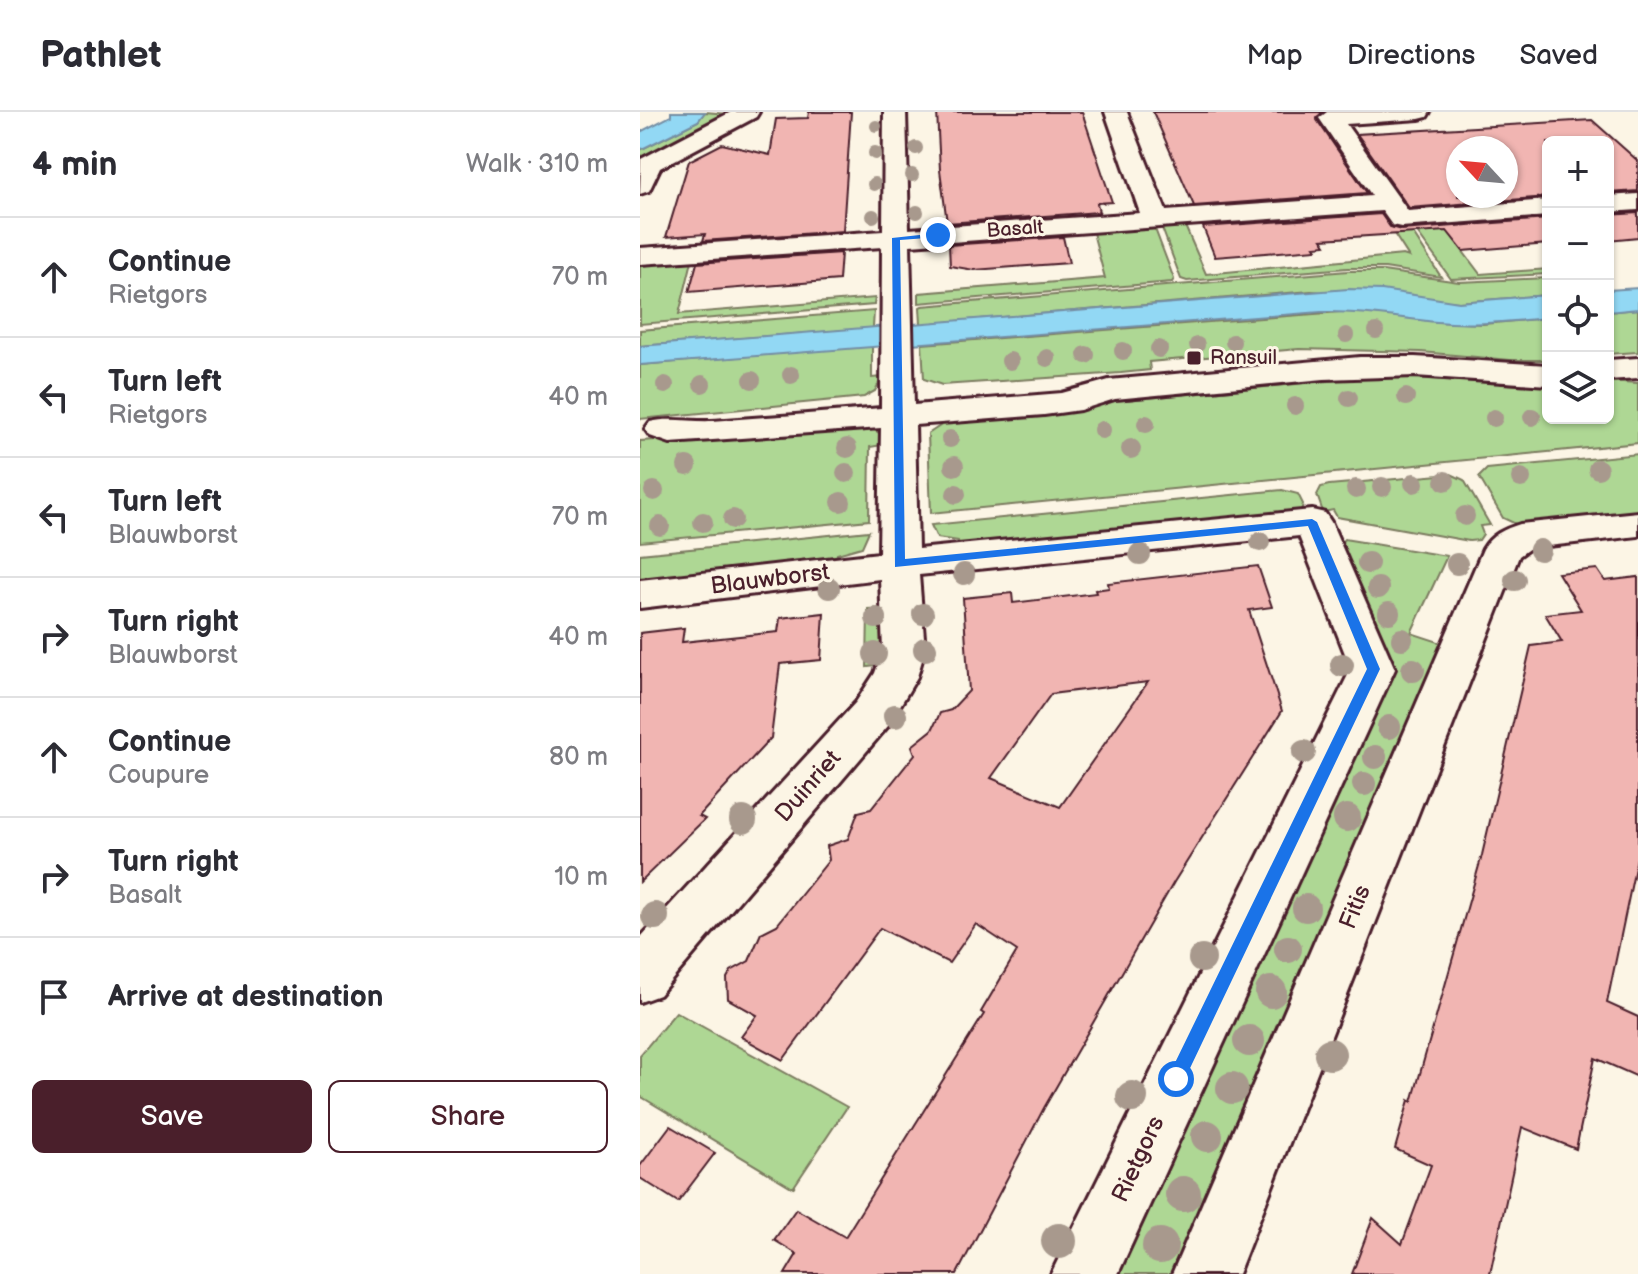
<!DOCTYPE html>
<html lang="en">
<head>
<meta charset="utf-8">
<style>
	body { margin:0; font-family:"Balsamiq Sans",sans-serif; background:#f7f7f7; color:#2b2b33 }
	.controls { position:absolute; right:24px; top:24px; display:grid; overflow:hidden; border-radius:12px; box-shadow:0 2px 6px #0004 }
	.controls button { width:72px; height:72px; display:grid; place-items:center; padding:0; border:0; border-bottom:2px solid #e1e1e2; background:#fff; color:#2b2b33; font:40px sans-serif }
	.compass { position:absolute; left:806px; top:24px; width:72px; height:72px; border-radius:50%; background:#fff; box-shadow:0 2px 6px #0004; rotate:296deg }
	.stop { position:absolute; width:24px; height:24px; margin:-18px; border:6px solid #1a73e8; border-radius:50%; background:#fff }
	.stop.end { background:#1a73e8; border-color:#fff; box-shadow:0 2px 8px #0008 }
	.list { margin:0; padding:0; list-style:none }
	h2 { display:flex; justify-content:space-between; align-items:center; height:104px; margin:0; padding:0 32px; font-size:34px }
	h2 small { font-size:26px; font-weight:400; color:#7c7c81 }
	.list li { display:grid; grid-template-columns:52px 1fr auto; gap:24px; align-items:center; box-sizing:border-box; height:120px; padding:0 32px; border-top:2px solid #e1e1e2 }
	.list b { display:block; font-size:30px; white-space:nowrap }
	.list p { margin:0; font-size:26px; white-space:nowrap; color:#7c7c81 }
	.list em { font-size:26px; font-style:normal; color:#7c7c81 }
	.actions { display:flex; gap:16px; padding:24px 32px }
	.actions a { flex:1; padding:18px 0; border:2px solid #4a1f2b; border-radius:12px; text-align:center; font-size:28px; color:#4a1f2b }
	.actions .main { background:#4a1f2b; color:#fff }
	.icon { flex:none; width:44px; height:44px; fill:none; stroke:currentColor; stroke-width:2; stroke-linecap:round; stroke-linejoin:round }
	.map { position:relative; flex:none; width:998px; height:1162px; overflow:hidden }
	header { display:flex; align-items:center; gap:48px; box-sizing:border-box; height:112px; padding:0 40px; background:#fff; border-bottom:2px solid #e1e1e2 }
	header strong { font-size:38px }
	nav { display:flex; gap:44px; margin-inline-start:auto; font-size:28px }
	main { display:flex }
	aside { flex:1; background:#fff }
	.map>svg:first-child { display:block }
	.green { fill:#aed794; stroke:#7c7b60; stroke-width:2 }
	.water { fill:#92d8f4; stroke:#758ea4; stroke-width:2 }
	.building { fill:#f1b5b2; stroke:#4a1f2b; stroke-width:2; fill-rule:evenodd }
	.lines { fill:none; stroke-linecap:round; stroke-linejoin:round }
	.minor-casing { stroke:#4a1f2b; stroke-width:6 }
	.minor { fill:#fcf5e5; fill-rule:evenodd }
	.tree { fill:#a8998d }
	.route { fill:#1a73e8 }
	.poi-dot { fill:#4a1f2b; stroke:#fcf5e5; stroke-width:3 }
	.labels { text-anchor:middle; dominant-baseline:central; stroke-width:6; stroke-linejoin:round; paint-order:stroke }
	.far-street-label { font-size:20px; fill:#4a1f2b; stroke:#fcf5e5 }
	.far-poi-label { font-size:20px; fill:#4a1f2b; stroke:#fcf5e5; text-anchor:start }
	.street-label { font-size:24px; fill:#4a1f2b; stroke:#fcf5e5 }
</style>
</head>
<body>
<header>
<strong>Pathlet</strong>
<nav><a>Map</a><a>Directions</a><a>Saved</a></nav>
</header>
<main>
<aside>
<h2>4 min<small>Walk · 310 m</small></h2>
<ul class="list">
<li><svg class="icon" aria-label="ahead" viewBox="0 0 24 24"><path d="M12 20V5M6 11l6-6 6 6"/></svg><div><b>Continue</b><p>Rietgors</p></div><em>70 m</em></li>
<li><svg class="icon" aria-label="left" viewBox="0 0 24 24"><path d="M17 20v-9H6M10 6l-5 5 5 5"/></svg><div><b>Turn left</b><p>Rietgors</p></div><em>40 m</em></li>
<li><svg class="icon" aria-label="left" viewBox="0 0 24 24"><path d="M17 20v-9H6M10 6l-5 5 5 5"/></svg><div><b>Turn left</b><p>Blauwborst</p></div><em>70 m</em></li>
<li><svg class="icon" aria-label="right" viewBox="0 0 24 24"><path d="M7 20v-9h11M14 6l5 5-5 5"/></svg><div><b>Turn right</b><p>Blauwborst</p></div><em>40 m</em></li>
<li><svg class="icon" aria-label="ahead" viewBox="0 0 24 24"><path d="M12 20V5M6 11l6-6 6 6"/></svg><div><b>Continue</b><p>Coupure</p></div><em>80 m</em></li>
<li><svg class="icon" aria-label="right" viewBox="0 0 24 24"><path d="M7 20v-9h11M14 6l5 5-5 5"/></svg><div><b>Turn right</b><p>Basalt</p></div><em>10 m</em></li>
<li><svg class="icon" aria-label="arrive" viewBox="0 0 24 24"><path d="M6 21V4h12l-3 4 3 4H6"/></svg><div><b>Arrive at destination</b></div></li>
</ul>
<div class="actions"><a class="main">Save</a><a>Share</a></div>
</aside>
<div class="map">
<svg width="998" height="1162" viewBox="0 0 998 1162">
	<rect width="100%" height="100%" fill="#fcf5e5"/>
	<filter id="ink" filterUnits="userSpaceOnUse"><feTurbulence type="fractalNoise" baseFrequency=".0125" numOctaves="2"/><feDisplacementMap in="SourceGraphic" scale="16" xChannelSelector="R" yChannelSelector="G"/><feConvolveMatrix kernelMatrix="1 2 1 2 8 2 1 2 1" color-interpolation-filters="sRGB"/></filter>
	<g filter="url(#ink)">
		<g class="green">
			<polygon points="65,0 87,2 0,47 0,38 58,9"/>
			<polygon points="509,112 515,117 534,167 532,170 279,191 279,181 465,166 452,117"/>
			<polygon points="803,113 840,162 908,157 908,162 811,167 773,115"/>
			<polygon points="545,114 566,162 763,143 769,145 751,117 769,115 801,165 745,156 707,156 547,169 541,167 522,116"/>
			<polygon points="52,149 39,202 235,186 234,193 0,212 0,153"/>
			<polygon points="708,159 743,159 819,170 908,166 908,183 819,190 671,179 281,212 280,195 282,194"/>
			<polygon points="998,197 998,240 968,242 968,200"/>
			<polygon points="234,199 233,216 0,234 0,218"/>
			<polygon points="714,199 799,210 843,212 908,206 908,248 870,248 781,240 659,237 509,250 510,258 481,261 302,273 284,267 282,232"/>
			<polygon points="232,234 232,266 242,265 235,279 224,285 0,307 0,253"/>
			<polygon points="742,264 908,274 908,306 968,306 968,269 998,271 998,331 291,401 288,322 303,312 336,309 336,302"/>
			<polygon points="229,315 239,321 242,333 230,335 229,408 0,430 0,329"/>
			<polygon points="998,342 998,402 880,414 863,406 839,365 847,357"/>
			<polygon points="811,362 824,368 850,413 840,414 843,422 839,428 829,429 697,405 693,398 683,400 677,383 681,375 689,373"/>
			<polygon points="642,378 658,382 663,392 661,399 320,437 318,429 297,426 291,413"/>
			<polygon points="229,419 222,435 197,442 197,450 0,470 0,442"/>
			<polygon points="704,427 807,444 771,521 805,532 536,1162 473,1162 751,559 698,435"/>
			<polygon points="243,496 243,553 227,555 228,497"/>
			<polygon points="36,900 207,995 153,1076 0,984 0,943"/>
		</g>
		<g class="water">
			<polygon points="31,0 65,0 58,9 0,38 0,20 31,4"/>
			<polygon points="998,176 998,197 968,200 968,178"/>
			<path d="M708,177l34,1 77,12 89,-7v23c-37,3 -74,8 -111,4 -39,-4 -76,-11 -116,-10l-681,53v-19z"/>
		</g>
		<g class="building">
			<polygon points="169,0 211,0 203,119 63,129 65,122 26,125 49,49 82,32 130,43 136,7 168,6"/>
			<polygon points="297,0 442,0 472,90 457,91 459,100 307,111 300,58"/>
			<polygon points="513,0 682,0 677,8 727,81 554,94"/>
			<path d="M952,8l46,41v30l-30,2v-51h-60v55l-139,11 -52,-74zM818,36h48v48h-48z"/>
			<polygon points="998,101 998,125 968,128 968,103"/>
			<polygon points="741,102 750,115 761,118 908,107 908,132 823,139 807,119 682,127 686,133 675,134 677,137 575,145 563,115"/>
			<polygon points="423,125 429,151 334,158 310,154 309,133"/>
			<polygon points="201,141 199,168 49,180 57,151"/>
			<path d="M618,454l14,41 -23,3 33,101 -108,171 -130,226 -87,166h-172l12,-20 -23,-14 22,-31 49,28 139,-223 -3,-2 36,-61 -41,-27 -27,39 -69,-35 -97,132 -42,-23 16,-22 -29,-16 -1,-21 4,-7 18,-10 12,-28 16,-8 52,-65 -2,-14 21,-7 10,-27 13,-3 44,-55 -3,-8 20,-16 8,-17 11,-3 18,-19 -6,-93 49,-5 1,10 83,-10 -1,-3 14,-2 -1,-5zM508,570l-88,125 -69,-29 60,-84z"/>
			<polygon points="957,457 965,469 998,465 998,741 967,891 998,905 998,965 955,946 936,1037 882,1015 850,1162 712,1162 733,1106 762,1132 791,1053 755,1037 769,988 772,990 842,743 891,534 922,530 905,502 941,498 918,461"/>
			<polygon points="184,501 181,548 140,552 131,626 59,704 65,707 0,770 0,521 44,516 42,530 138,520 140,506"/>
			<polygon points="30,1014 75,1041 38,1090 0,1066 0,1054"/>
		</g>
		<g class="lines">
			<g class="minor-casing">
				<g id="minor">
					<polygon points="91,0 119,0 116,5 20,56 9,79 0,82 1,47"/>
					<path d="M244,0h22l3,117 231,-16 -35,-101h22l39,99 206,-15 -53,-78 8,-6h103l-3,5 -8,2 -73,5 62,87 140,-11v16l-147,11 -9,-2 -10,-14 -472,34 4,160 148,-12 47,-13 251,-23h55l133,8v20l-133,-9 -91,3 -209,20 -35,11 -36,5 -129,10 3,124 394,-39 13,3 6,9 64,147 -277,605h-67l300,-605 -52,-133 -380,39 6,75 -8,27 -29,49 -229,269 -19,7v-64l216,-236 19,-29 8,-23 -3,-71 -240,29v-28l239,-27 2,-125 -211,15 -20,-7 -5,-7 5,-7c19,-5 41,0 62,-1 56,-4 113,-8 169,-13l1,-161 -242,17v-16l243,-17z"/>
					<polygon points="998,82 998,98 968,100 968,84"/>
					<polygon points="998,246 998,266 968,268 968,248"/>
					<path d="M998,400v24l-108,12 -11,8 -281,718h-66l311,-725c8,-14 21,-20 37,-25z"/>
				</g>
			</g>
			<use href="#minor" class="minor"/>
		</g>
		<g class="tree">
			<circle cx="236" cy="14" r="6"/>
			<circle cx="276" cy="36" r="7"/>
			<circle cx="235" cy="41" r="7"/>
			<circle cx="272" cy="63" r="7"/>
			<circle cx="234" cy="72" r="7"/>
			<circle cx="277" cy="100" r="7"/>
			<circle cx="233" cy="104" r="7"/>
			<circle cx="736" cy="219" r="8"/>
			<circle cx="706" cy="223" r="8"/>
			<circle cx="593" cy="230" r="8"/>
			<circle cx="557" cy="233" r="8"/>
			<circle cx="519" cy="237" r="9"/>
			<circle cx="483" cy="239" r="9"/>
			<circle cx="446" cy="243" r="9"/>
			<circle cx="407" cy="246" r="9"/>
			<circle cx="370" cy="249" r="9"/>
			<circle cx="151" cy="263" r="9"/>
			<circle cx="112" cy="268" r="9"/>
			<circle cx="62" cy="272" r="9"/>
			<circle cx="25" cy="273" r="9"/>
			<circle cx="766" cy="285" r="9"/>
			<circle cx="709" cy="286" r="9"/>
			<circle cx="655" cy="294" r="9"/>
			<circle cx="892" cy="305" r="9"/>
			<circle cx="854" cy="306" r="9"/>
			<circle cx="506" cy="312" r="9"/>
			<circle cx="462" cy="318" r="9"/>
			<circle cx="310" cy="327" r="9"/>
			<circle cx="207" cy="336" r="10"/>
			<circle cx="491" cy="337" r="10"/>
			<circle cx="47" cy="354" r="10"/>
			<circle cx="314" cy="354" r="10"/>
			<circle cx="958" cy="357" r="10"/>
			<circle cx="206" cy="361" r="10"/>
			<circle cx="881" cy="366" r="10"/>
			<circle cx="805" cy="369" r="10"/>
			<circle cx="774" cy="371" r="10"/>
			<circle cx="742" cy="375" r="10"/>
			<circle cx="716" cy="377" r="10"/>
			<circle cx="14" cy="379" r="10"/>
			<circle cx="316" cy="382" r="10"/>
			<circle cx="201" cy="390" r="10"/>
			<circle cx="825" cy="404" r="10"/>
			<circle cx="93" cy="407" r="10"/>
			<circle cx="63" cy="410" r="10"/>
			<circle cx="20" cy="414" r="10"/>
			<circle cx="620" cy="430" r="10"/>
			<circle cx="900" cy="438" r="11"/>
			<circle cx="500" cy="442" r="11"/>
			<circle cx="728" cy="451" r="11"/>
			<circle cx="817" cy="452" r="11"/>
			<circle cx="324" cy="462" r="11"/>
			<circle cx="875" cy="468" r="11"/>
			<circle cx="189" cy="476" r="11"/>
			<circle cx="738" cy="476" r="11"/>
			<circle cx="749" cy="501" r="11"/>
			<circle cx="283" cy="502" r="11"/>
			<circle cx="236" cy="506" r="11"/>
			<circle cx="762" cy="527" r="11"/>
			<circle cx="285" cy="537" r="12"/>
			<circle cx="235" cy="542" r="12"/>
			<circle cx="702" cy="553" r="12"/>
			<circle cx="773" cy="558" r="12"/>
			<circle cx="255" cy="604" r="12"/>
			<circle cx="749" cy="615" r="12"/>
			<circle cx="664" cy="640" r="12"/>
			<circle cx="735" cy="645" r="12"/>
			<circle cx="724" cy="672" r="12"/>
			<circle cx="707" cy="706" r="14"/>
			<circle cx="103" cy="708" r="14"/>
			<circle cx="666" cy="796" r="14"/>
			<circle cx="15" cy="804" r="14"/>
			<circle cx="648" cy="837" r="14"/>
			<circle cx="562" cy="847" r="14"/>
			<circle cx="631" cy="880" r="16"/>
			<circle cx="609" cy="929" r="16"/>
			<circle cx="690" cy="942" r="16"/>
			<circle cx="592" cy="976" r="16"/>
			<circle cx="492" cy="985" r="16"/>
			<circle cx="567" cy="1024" r="16"/>
			<circle cx="543" cy="1082" r="18"/>
			<circle cx="419" cy="1129" r="18"/>
			<circle cx="520" cy="1134" r="18"/>
		</g>
	</g>
	<polygon class="route" points="298,121 300,125 260,128 265,447 672,407 677,410 740,557 542,973 536,976 530,973 527,967 530,961 727,557 668,414 255,455 252,126"/>
	<rect class="poi-dot" x="546" y="238" width="16" height="16" rx="4"/>
	<g class="labels">
		<g class="far-street-label">
			<text transform="translate(375 117) rotate(-4)">Basalt</text>
		</g>
		<g class="far-poi-label">
			<text x="570" y="246">Ransuil</text>
		</g>
		<g class="street-label">
			<text transform="translate(130 467) rotate(-7)">Blauwborst</text>
			<text transform="translate(168 674) rotate(-49)">Duinriet</text>
			<text transform="translate(715 795) rotate(-68)">Fitis</text>
			<text transform="translate(498 1047) rotate(-65)">Rietgors</text>
		</g>
	</g>
</svg>
<div class="controls">
<button>+</button>
<button>−</button>
<button><svg class="icon" aria-label="locate" viewBox="0 0 24 24"><circle cx="12" cy="12" r="6"/><path d="M12 2v4M12 18v4M2 12h4M18 12h4"/></svg></button>
<button><svg class="icon" aria-label="layers" viewBox="0 0 24 24"><path d="M12 4l9 5-9 5-9-5zM3 14l9 5 9-5"/></svg></button>
</div>
<svg class="compass" viewBox="-18 -18 36 36"><path d="M0-13l5 13h-10z" fill="#e53935"/><path d="M0 13l5-13h-10z" fill="#7c7c81"/></svg>
<div class="stop" style="left:536px;top:967px"></div>
<div class="stop end" style="left:298px;top:123px"></div>
</div>
</main>
</body>
</html>
